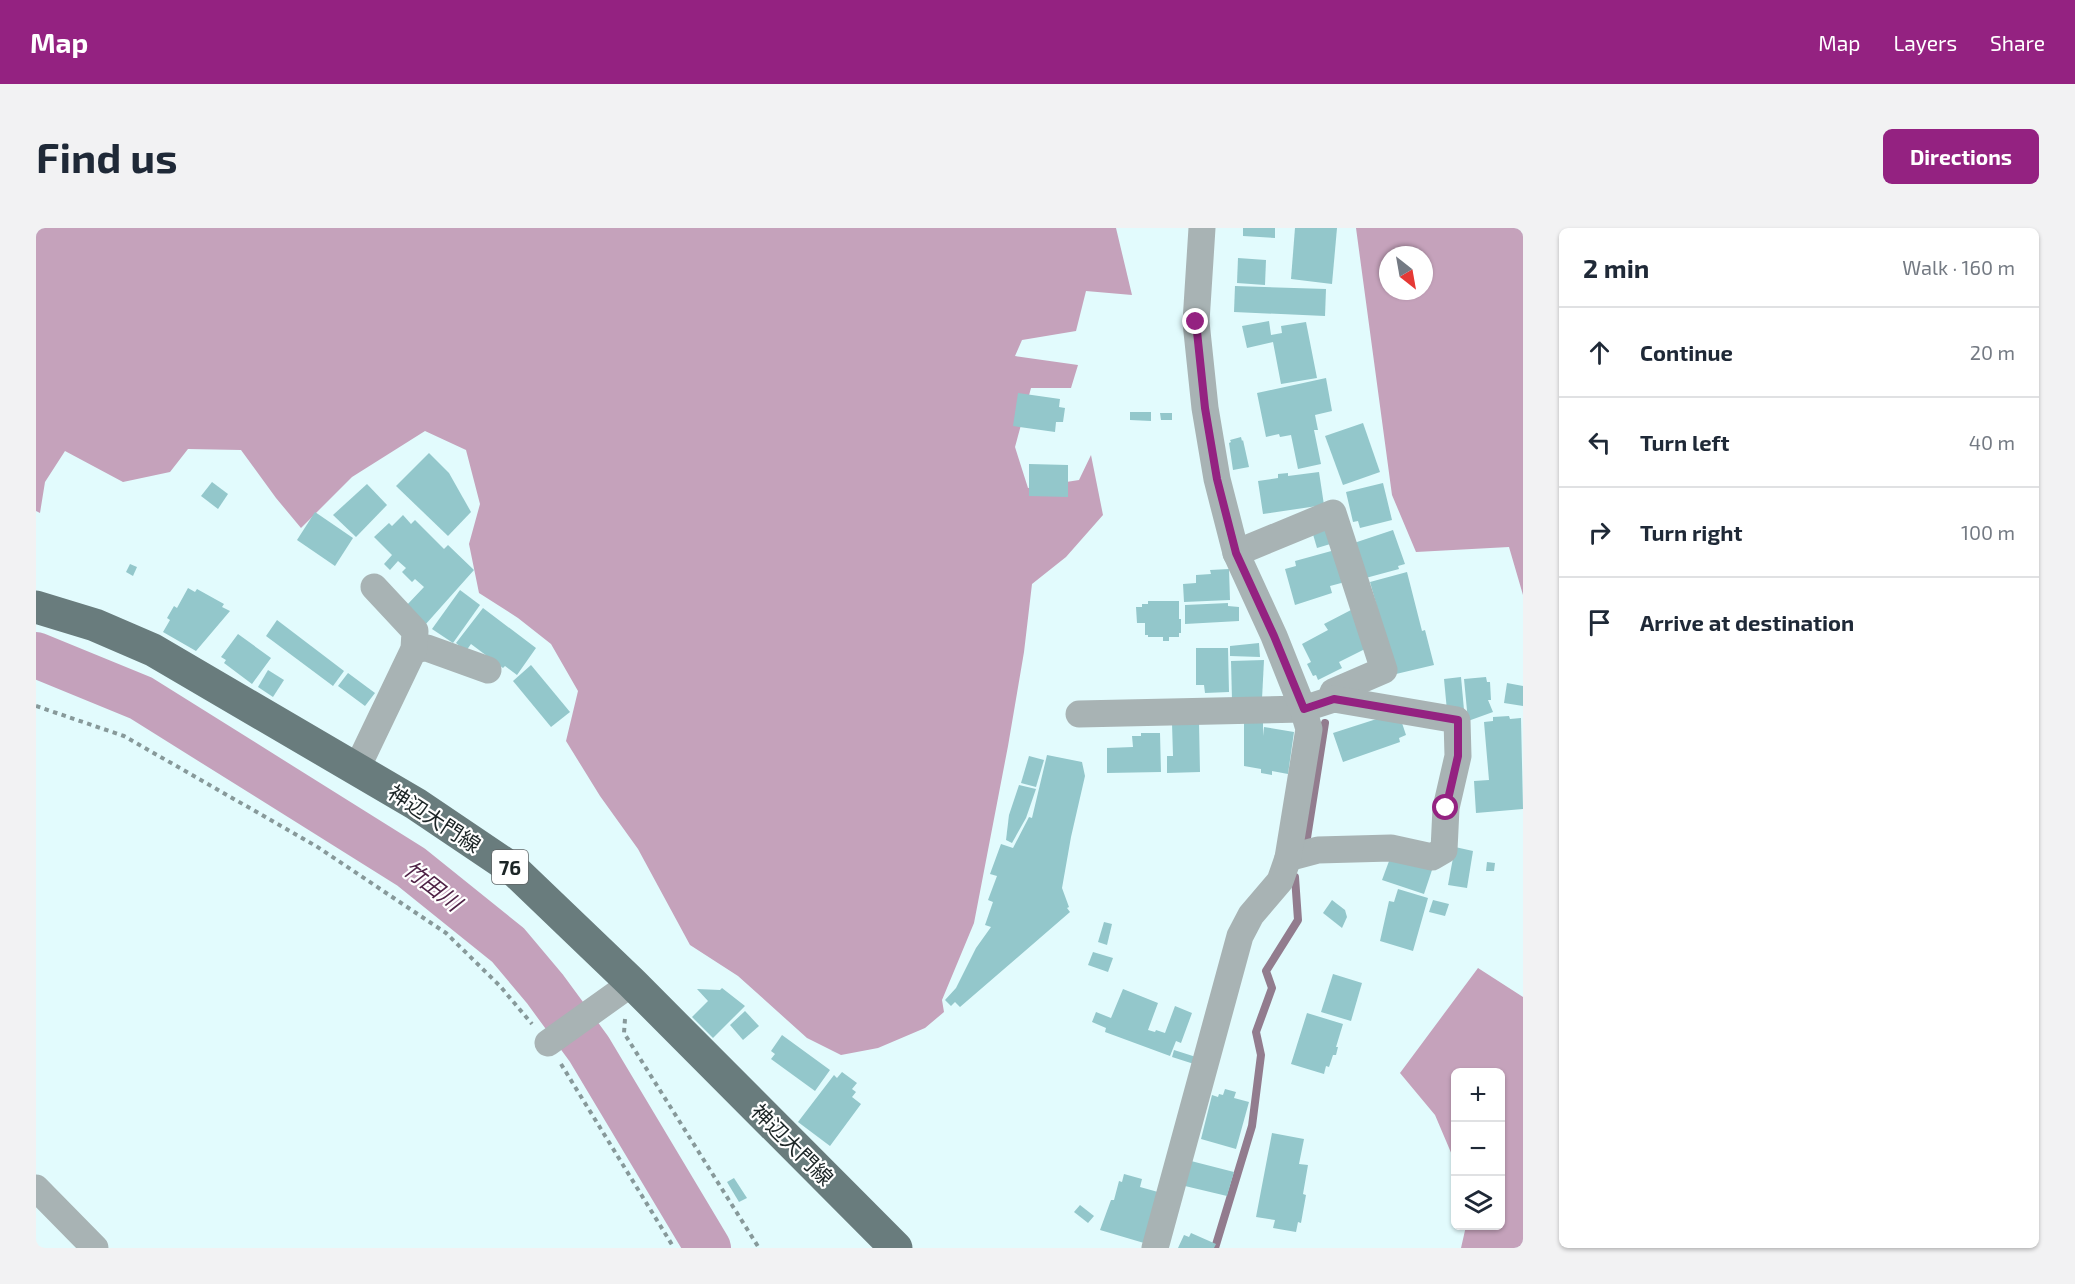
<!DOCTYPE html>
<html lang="en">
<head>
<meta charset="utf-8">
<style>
	body { margin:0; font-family:"Exo 2","Noto Sans JP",sans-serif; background:#f2f2f3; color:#1f2937 }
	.controls { position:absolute; right:18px; bottom:18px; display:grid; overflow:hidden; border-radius:9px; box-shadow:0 2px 4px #0004 }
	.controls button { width:54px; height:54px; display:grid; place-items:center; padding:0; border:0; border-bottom:2px solid #e0e1e3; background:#fff; color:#1f2937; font:30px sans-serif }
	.compass { position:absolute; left:1343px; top:18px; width:54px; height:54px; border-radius:50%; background:#fff; box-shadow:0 2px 4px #0004; rotate:149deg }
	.stop { position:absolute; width:18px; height:18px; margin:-14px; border:4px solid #942281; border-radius:50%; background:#fff }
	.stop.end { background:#942281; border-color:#fff; box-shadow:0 2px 6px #0008 }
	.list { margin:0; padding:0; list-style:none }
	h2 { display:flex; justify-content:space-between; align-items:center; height:78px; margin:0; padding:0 24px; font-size:26px }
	h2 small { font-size:20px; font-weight:400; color:#747a83 }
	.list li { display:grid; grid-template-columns:39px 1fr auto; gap:18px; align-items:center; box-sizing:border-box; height:90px; padding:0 24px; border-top:2px solid #e0e1e3 }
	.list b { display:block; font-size:22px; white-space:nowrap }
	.list em { font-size:20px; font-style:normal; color:#747a83 }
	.icon { flex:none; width:33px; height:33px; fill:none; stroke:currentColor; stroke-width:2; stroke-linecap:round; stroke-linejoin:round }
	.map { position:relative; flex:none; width:1487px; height:1020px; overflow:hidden; border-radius:9px }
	header { display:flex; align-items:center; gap:36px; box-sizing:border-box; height:84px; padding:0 30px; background:#942281; color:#fff }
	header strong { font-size:28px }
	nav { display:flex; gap:33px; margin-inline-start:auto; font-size:21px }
	.intro { display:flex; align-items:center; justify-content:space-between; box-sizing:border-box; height:144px; padding:0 36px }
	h1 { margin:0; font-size:42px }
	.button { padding:15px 27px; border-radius:9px; background:#942281; color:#fff; font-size:21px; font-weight:700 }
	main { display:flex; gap:36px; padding:0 36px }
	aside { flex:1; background:#fff; border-radius:9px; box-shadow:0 2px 4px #0004 }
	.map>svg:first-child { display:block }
	.forest { fill:#c5a2bb; fill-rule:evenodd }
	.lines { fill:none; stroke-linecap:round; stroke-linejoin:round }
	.stream { stroke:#927c8e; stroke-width:8 }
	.river { stroke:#c4a1bb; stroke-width:46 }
	.building { fill:#93c7cb }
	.path { stroke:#87999a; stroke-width:4; stroke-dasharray:4.5 4.5; stroke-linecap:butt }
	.minor { stroke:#a8b3b4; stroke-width:27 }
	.primary { stroke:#697c7d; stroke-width:33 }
	.route { stroke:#942281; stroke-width:8 }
	.labels { text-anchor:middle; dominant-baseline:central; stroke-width:4.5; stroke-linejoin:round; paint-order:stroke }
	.shield { fill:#fff; stroke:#606667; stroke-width:1.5 }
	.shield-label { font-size:20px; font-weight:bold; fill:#1c2526 }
	.street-label { font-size:21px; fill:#1c2526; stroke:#fff }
	.water-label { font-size:22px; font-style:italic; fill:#4f2246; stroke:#fff }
</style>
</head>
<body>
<header>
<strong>Map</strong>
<nav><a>Map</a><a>Layers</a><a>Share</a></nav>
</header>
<div class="intro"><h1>Find us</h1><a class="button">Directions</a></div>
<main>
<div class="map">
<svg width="1487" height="1020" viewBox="0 0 1487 1020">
	<rect width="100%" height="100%" fill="#e2fbfd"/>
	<g class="forest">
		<polygon points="0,0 1080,0 1096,67 1050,63 1040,103 986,112 979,128 1042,137 1035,160 995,160 979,219 992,260 1043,252 1055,227 1067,287 1030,329 996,356 988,424 972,518 938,695 906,772 908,784 889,800 842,820 805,827 771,810 702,748 654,717 602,621 564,568 530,513 542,463 515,416 482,390 443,365 433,316 444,276 430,222 389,203 316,249 265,300 240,270 205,222 152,221 134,244 87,254 29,223 9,254 4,285 0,283"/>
		<path d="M1320,0h167v367l-14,-48 -93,5 -24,-57zM1352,27h36v36h-36z"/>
		<polygon points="1442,740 1487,769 1487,1020 1425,1020 1430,998 1464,998 1464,844 1420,844 1419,934 1399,887 1364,845"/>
	</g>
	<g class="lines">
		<g class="stream">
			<polyline points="1271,610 1289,495"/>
			<polyline points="1179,1020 1216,898 1225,827 1220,804 1236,760 1230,743 1262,692 1259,649"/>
		</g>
		<polyline class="river" points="0,427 105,470 375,639 472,717 509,761 553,821 672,1020"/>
	</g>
	<g class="building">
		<polygon points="1207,0 1239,0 1239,10 1207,8"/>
		<polygon points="1259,0 1301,0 1296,56 1255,51"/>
		<polygon points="1202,30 1230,32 1229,57 1201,55"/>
		<polygon points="1199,58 1290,61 1289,88 1198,84"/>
		<polygon points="1233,93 1235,107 1246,105 1245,98 1270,94 1281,150 1245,156 1237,114 1211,120 1206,98"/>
		<polygon points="1290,150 1296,183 1279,187 1282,202 1278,202 1285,236 1262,241 1255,207 1244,209 1243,206 1230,209 1221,165"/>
		<polygon points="982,165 1024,171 1023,179 1029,180 1027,194 1020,194 1019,204 977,198"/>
		<polygon points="1094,184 1115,184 1115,193 1094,192"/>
		<polygon points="1124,185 1136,185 1136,192 1125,192"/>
		<polygon points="1327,195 1344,244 1307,257 1289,208"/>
		<polygon points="1205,209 1206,213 1207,212 1213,239 1197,242 1193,215 1195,214 1194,212"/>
		<polygon points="393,225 413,245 435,284 412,308 360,258"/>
		<polygon points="993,236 1032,237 1032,269 993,268"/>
		<polygon points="1283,244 1288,277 1227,286 1222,253 1242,250 1242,246 1252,245 1252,248"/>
		<polygon points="176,254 192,266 182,281 165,268"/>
		<polygon points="1347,255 1356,292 1324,300 1322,293 1317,294 1310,264"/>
		<polygon points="331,256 351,277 320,309 297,287"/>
		<polygon points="279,284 317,310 299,338 261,312"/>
		<polygon points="367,287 375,296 379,292 408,321 412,317 438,342 389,397 370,378 388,359 379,351 376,354 366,344 370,340 362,333 354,342 348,336 356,327 338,309 353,295 356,298"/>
		<polygon points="1296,297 1301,314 1281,320 1276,303"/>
		<polygon points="1357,302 1369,336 1362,338 1363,341 1326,351 1315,316"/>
		<polygon points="1299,322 1309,354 1294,358 1296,365 1259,377 1249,341 1260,338 1259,333"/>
		<polygon points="94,336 101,339 97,348 90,344"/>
		<polygon points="1193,341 1194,372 1148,374 1147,356 1160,355 1160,347 1175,346 1174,342"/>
		<polygon points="1371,344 1386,403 1389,402 1398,437 1360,446 1334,354"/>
		<polygon points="152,360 159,364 161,361 188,376 186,379 194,383 160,423 127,404 134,392 131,390 138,378 141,380"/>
		<polygon points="424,362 444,377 417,415 396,401"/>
		<polygon points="1112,373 1143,373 1143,391 1145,391 1145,405 1143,405 1143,409 1133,409 1133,413 1127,413 1127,409 1112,409 1112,407 1109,407 1109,395 1101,395 1100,379 1106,379 1106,376 1112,376"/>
		<polygon points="1192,375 1192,378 1203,379 1203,393 1149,396 1149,377"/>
		<polygon points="447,380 500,420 481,447 469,438 467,440 435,416 430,423 420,415"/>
		<polygon points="1315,382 1333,419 1303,434 1306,440 1282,452 1280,447 1277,448 1271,436 1275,434 1266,416 1292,402 1288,396"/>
		<polygon points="241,392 308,443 297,458 230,408"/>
		<polygon points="202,406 235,430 216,456 188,435 190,432 185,429"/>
		<polygon points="1223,415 1224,429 1194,428 1194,418"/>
		<polygon points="1160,420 1192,420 1193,464 1169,465 1168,457 1160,457"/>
		<polygon points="1228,432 1226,471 1196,472 1195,433"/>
		<polygon points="495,437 534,484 515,499 477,453"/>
		<polygon points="232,442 248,452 237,469 222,459"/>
		<polygon points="312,445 339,465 329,478 302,458"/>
		<polygon points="1425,449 1428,482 1411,483 1408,451"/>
		<polygon points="1450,449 1451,454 1454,454 1455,472 1452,472 1457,484 1432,493 1428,451"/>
		<polygon points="1471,455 1487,458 1487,478 1468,475"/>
		<polygon points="1353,487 1364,489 1370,507 1363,510 1364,514 1307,534 1297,505"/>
		<polygon points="1473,488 1474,491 1485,490 1487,581 1440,585 1438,553 1453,552 1448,494 1457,493 1457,489"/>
		<polygon points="1208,493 1227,493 1227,508 1228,499 1258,504 1252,546 1236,543 1236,547 1225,545 1225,541 1208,538"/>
		<polygon points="1163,494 1164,544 1131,545 1131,528 1137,528 1136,495"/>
		<polygon points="1105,505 1124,505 1125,544 1071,545 1071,520 1097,519 1096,508 1105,508"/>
		<polygon points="1011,527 1046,534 1049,548 1035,609 1026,660 1033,679 1031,680 1034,684 924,779 919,774 915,778 909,772 920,760 940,720 955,699 949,697 957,674 952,672 961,648 954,646 965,616 977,620 993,589 996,590"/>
		<polygon points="993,528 1008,532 1000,559 985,555"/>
		<polygon points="983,557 1000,561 990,590 976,615 970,612 973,587"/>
		<polygon points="1419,619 1437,623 1431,660 1412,657"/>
		<polygon points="1356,625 1397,639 1388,666 1346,652"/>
		<polygon points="1451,634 1459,635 1458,643 1450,643"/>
		<polygon points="1362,661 1392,670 1377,723 1344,713 1353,673 1358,674"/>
		<polygon points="1296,672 1309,682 1311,689 1306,700 1287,685"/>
		<polygon points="1397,672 1413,676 1409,688 1393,684"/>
		<polygon points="1068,694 1076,696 1071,717 1062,714"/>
		<polygon points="1057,724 1077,730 1072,744 1052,737"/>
		<polygon points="1297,746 1326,755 1315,793 1285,784"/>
		<polygon points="686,760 709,778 677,810 656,789 672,773 661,761 684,762"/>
		<polygon points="1087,761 1122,775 1112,802 1119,804 1120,802 1129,805 1139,778 1156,785 1145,815 1140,813 1134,828 1069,804 1070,800 1056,794 1060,784 1075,790"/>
		<polygon points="709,783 723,798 707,812 694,797"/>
		<polygon points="1271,785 1307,796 1300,819 1302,819 1300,827 1297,827 1293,839 1290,838 1288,846 1255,836"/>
		<polygon points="746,807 794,842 779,863 735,831 739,826 735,823"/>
		<polygon points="1138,822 1160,829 1158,836 1136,829"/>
		<polygon points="806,844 821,855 816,861 820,864 816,869 825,876 794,918 762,894 798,847 801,850"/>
		<polygon points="1189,861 1200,864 1198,870 1213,874 1200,921 1165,911 1176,867 1182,869 1183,866 1187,867"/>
		<polygon points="1236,905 1268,911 1263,936 1272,937 1267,966 1270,967 1265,995 1262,994 1260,1004 1237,1000 1239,992 1220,989"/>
		<polygon points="1155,933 1198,944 1191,968 1149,958"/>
		<polygon points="1088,946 1106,951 1104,959 1122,964 1108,1015 1064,1002 1075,972 1078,972 1083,953 1086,954"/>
		<polygon points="698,950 711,970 703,974 691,954"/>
		<polygon points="1044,977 1058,988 1052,995 1038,984"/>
		<polygon points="1155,1005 1180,1016 1178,1020 1142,1020 1148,1007 1153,1009"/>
	</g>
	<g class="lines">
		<g class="path">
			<polyline points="0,478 88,508 280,618 410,705 464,758 496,796"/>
			<polyline points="589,791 588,805 723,1020"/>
			<polyline points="525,836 638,1020"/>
		</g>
		<g class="minor">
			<polyline points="1200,325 1297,285 1348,442 1297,464 1298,471"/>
			<polyline points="378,421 391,420 452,442"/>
			<polyline points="1043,486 1267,481 1298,471 1421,492 1422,528 1410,580 1408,622 1396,629 1355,620 1282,622 1252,630"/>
			<polyline points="321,540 378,421 379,403 338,359"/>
			<polyline points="512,815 596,755"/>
			<polyline points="0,960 59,1020"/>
			<polyline points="1119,1020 1204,708 1215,687 1244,653 1252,630 1273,501 1267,481 1238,408 1200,325 1181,251 1169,180 1160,94 1166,0"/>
		</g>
		<polyline class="primary" points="0,379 59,397 117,422 380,576 478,642 596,755 860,1020"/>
	</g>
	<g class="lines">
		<polyline class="route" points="1160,94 1169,180 1181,251 1200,325 1238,408 1268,481 1298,471 1422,492 1422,528 1410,580"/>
	</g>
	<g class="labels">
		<rect class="shield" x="456" y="622" width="36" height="34" rx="4.5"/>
		<g class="shield-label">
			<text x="474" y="639">76</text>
		</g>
		<g class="street-label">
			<text transform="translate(399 590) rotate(33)">神辺大門線</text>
			<text transform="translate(757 916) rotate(45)">神辺大門線</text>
		</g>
		<g class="water-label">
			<text transform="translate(397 657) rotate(38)">竹田川</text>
		</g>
	</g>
</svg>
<div class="controls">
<button>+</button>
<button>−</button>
<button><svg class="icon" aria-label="layers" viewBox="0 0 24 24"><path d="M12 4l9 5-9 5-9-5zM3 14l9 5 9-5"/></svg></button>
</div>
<svg class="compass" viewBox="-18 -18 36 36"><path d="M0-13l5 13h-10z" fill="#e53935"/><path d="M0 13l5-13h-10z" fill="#747a83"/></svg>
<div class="stop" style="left:1410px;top:580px"></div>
<div class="stop end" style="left:1160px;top:94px"></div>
</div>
<aside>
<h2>2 min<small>Walk · 160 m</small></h2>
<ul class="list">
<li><svg class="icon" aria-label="ahead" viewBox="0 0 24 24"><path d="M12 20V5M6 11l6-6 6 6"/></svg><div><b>Continue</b></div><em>20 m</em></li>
<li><svg class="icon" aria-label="left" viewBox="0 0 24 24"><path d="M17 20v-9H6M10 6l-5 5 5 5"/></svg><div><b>Turn left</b></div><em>40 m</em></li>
<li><svg class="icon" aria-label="right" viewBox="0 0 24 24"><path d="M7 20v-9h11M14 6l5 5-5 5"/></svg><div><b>Turn right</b></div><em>100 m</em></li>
<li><svg class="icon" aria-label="arrive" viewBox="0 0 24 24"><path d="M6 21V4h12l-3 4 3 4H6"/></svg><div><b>Arrive at destination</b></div></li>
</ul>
</aside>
</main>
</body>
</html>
